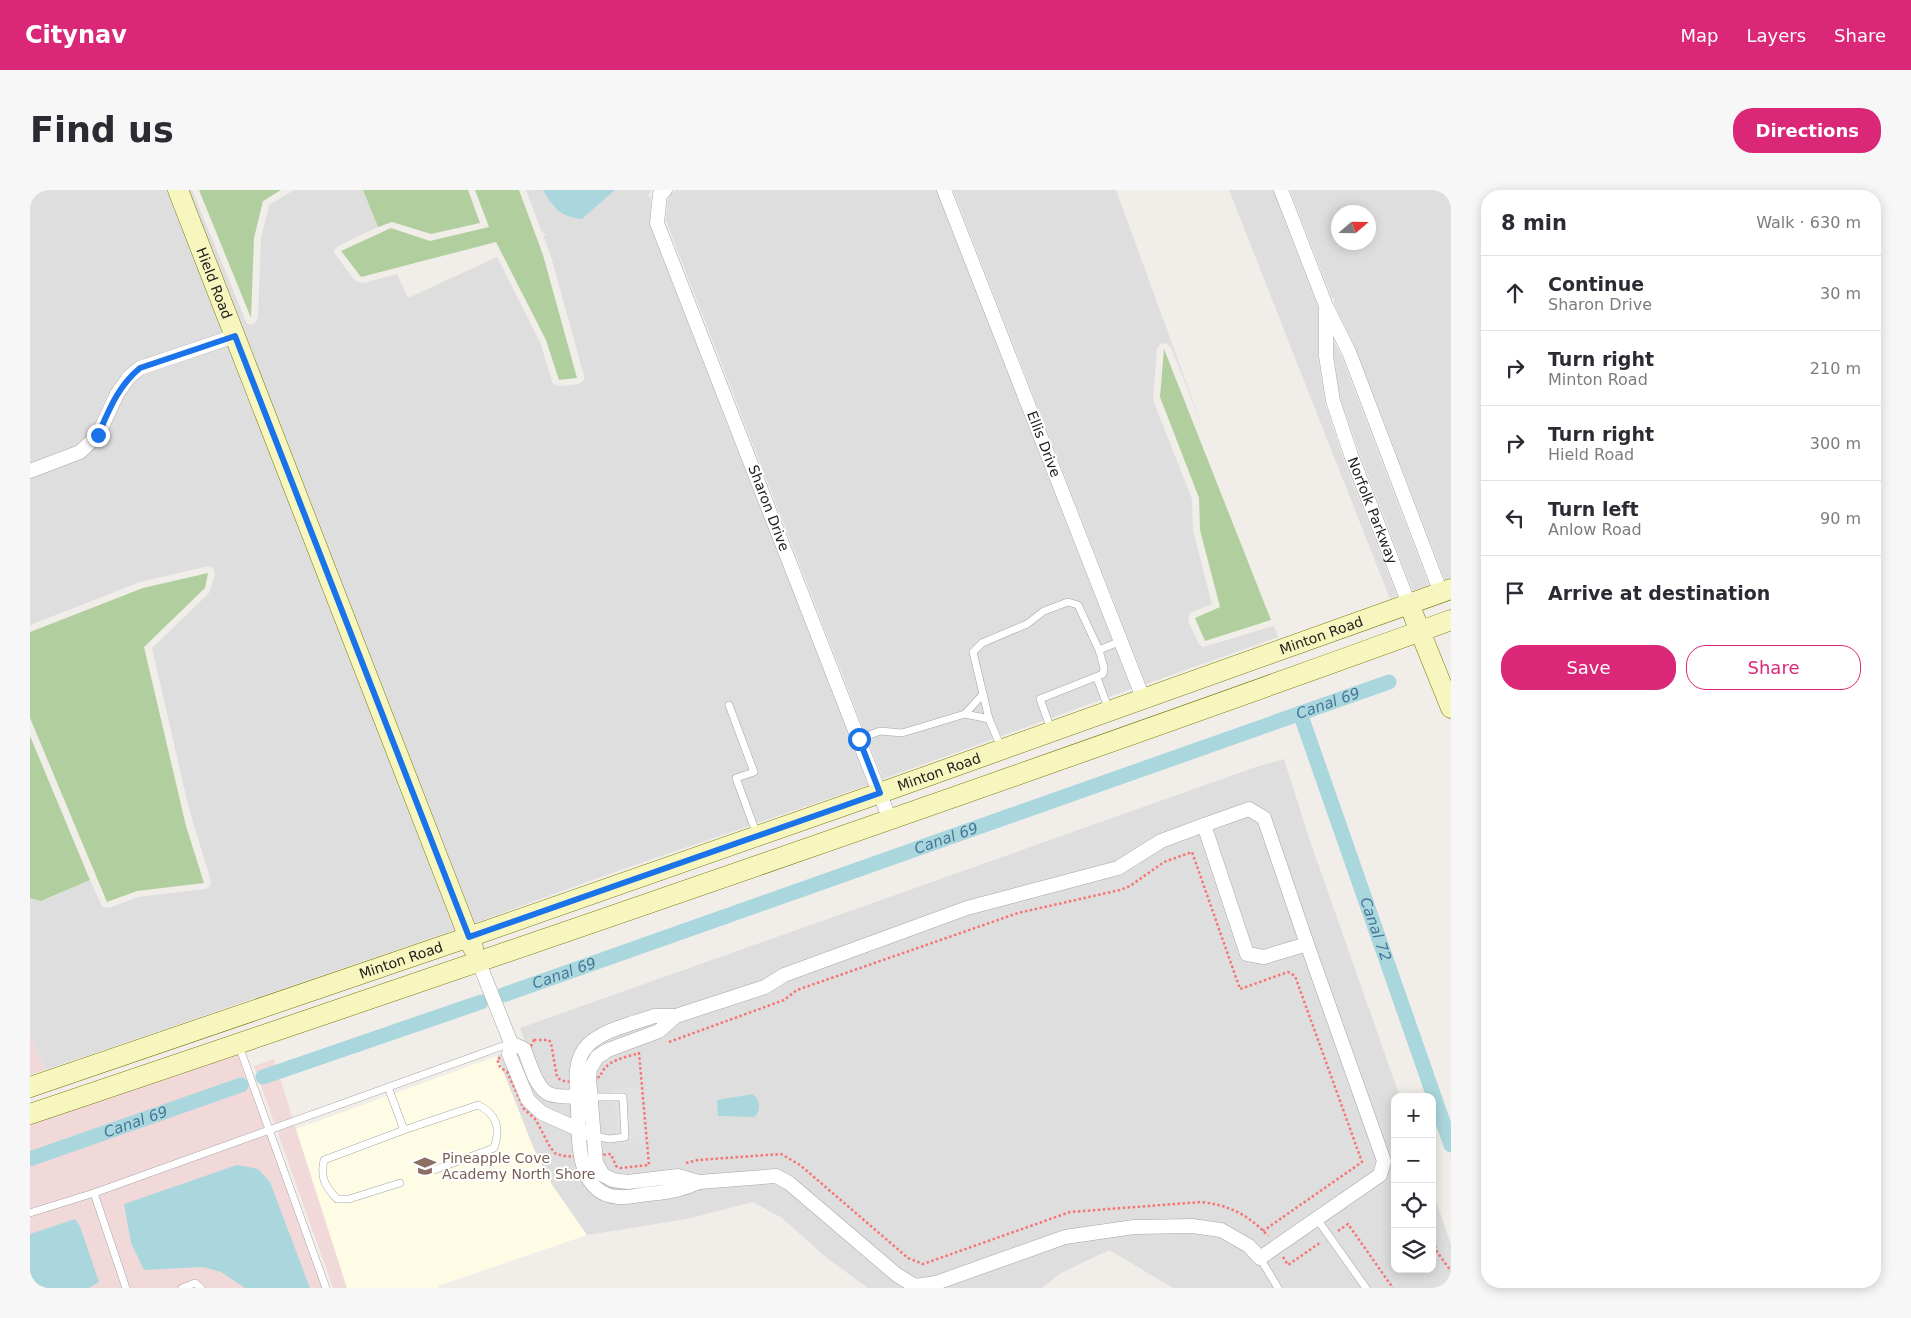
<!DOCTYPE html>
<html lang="en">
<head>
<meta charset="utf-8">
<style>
	body { margin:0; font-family:"DejaVu Sans",sans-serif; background:#f7f7f7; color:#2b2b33 }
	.controls { position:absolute; right:15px; bottom:15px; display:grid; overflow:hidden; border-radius:10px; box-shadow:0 2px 12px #0003 }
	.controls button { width:45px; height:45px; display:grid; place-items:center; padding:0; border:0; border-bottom:1px solid #e1e1e2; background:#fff; color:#2b2b33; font:25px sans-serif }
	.compass { position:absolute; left:1301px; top:15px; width:45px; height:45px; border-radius:50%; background:#fff; box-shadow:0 2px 12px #0003; rotate:70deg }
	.stop { position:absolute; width:15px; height:15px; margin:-11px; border:4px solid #1a73e8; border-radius:50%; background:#fff }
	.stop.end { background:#1a73e8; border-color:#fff; box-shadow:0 1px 5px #0008 }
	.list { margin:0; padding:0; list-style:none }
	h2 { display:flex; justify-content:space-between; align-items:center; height:65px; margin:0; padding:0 20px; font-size:21px }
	h2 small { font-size:16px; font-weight:400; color:#7c7c81 }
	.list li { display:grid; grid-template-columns:32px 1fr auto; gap:15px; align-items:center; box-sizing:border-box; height:75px; padding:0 20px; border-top:1px solid #e1e1e2 }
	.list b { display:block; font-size:19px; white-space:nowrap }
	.list p { margin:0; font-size:16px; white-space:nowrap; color:#7c7c81 }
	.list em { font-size:16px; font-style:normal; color:#7c7c81 }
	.actions { display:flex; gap:10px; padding:15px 20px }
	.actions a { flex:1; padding:11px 0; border:1px solid #db2777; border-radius:20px; text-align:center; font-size:18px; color:#db2777 }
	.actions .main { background:#db2777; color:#fff }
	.icon { flex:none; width:28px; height:28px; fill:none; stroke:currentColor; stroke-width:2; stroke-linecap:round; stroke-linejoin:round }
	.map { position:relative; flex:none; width:1421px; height:1098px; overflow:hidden; border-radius:20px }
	header { display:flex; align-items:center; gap:30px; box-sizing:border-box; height:70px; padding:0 25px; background:#db2777; color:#fff }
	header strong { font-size:24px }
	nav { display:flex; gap:28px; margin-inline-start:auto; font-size:18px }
	.intro { display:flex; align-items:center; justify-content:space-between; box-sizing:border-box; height:120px; padding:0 30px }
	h1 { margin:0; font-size:35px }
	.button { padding:12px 22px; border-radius:20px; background:#db2777; color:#fff; font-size:18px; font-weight:700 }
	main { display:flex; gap:30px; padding:0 30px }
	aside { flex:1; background:#fff; border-radius:20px; box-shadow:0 2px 12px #0003 }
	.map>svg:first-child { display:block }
	.residential { fill:#dfdede; fill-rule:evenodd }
	.commercial { fill:#f1d9da }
	.education { fill:#fefce4 }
	.forest { fill:#b1cf9e }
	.parking { fill:#e1e1e1 }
	.water { fill:#aad7dd }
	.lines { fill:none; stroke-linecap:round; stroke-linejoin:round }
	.canal { stroke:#aad7dd; stroke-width:15 }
	.lane-casing { stroke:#a5a5a5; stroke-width:8 }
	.street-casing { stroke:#a5a5a5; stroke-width:15 }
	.secondary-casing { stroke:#777908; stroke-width:21 }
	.path { stroke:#f67574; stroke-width:2.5; stroke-dasharray:2.5 2.5; stroke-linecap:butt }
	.lane { stroke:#fff; stroke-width:7 }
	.street { stroke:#fff; stroke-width:14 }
	.secondary { stroke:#f8f6bf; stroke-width:20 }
	.route { stroke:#1a73e8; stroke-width:6 }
	.labels { text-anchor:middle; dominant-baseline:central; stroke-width:4; stroke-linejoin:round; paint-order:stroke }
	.street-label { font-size:14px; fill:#212121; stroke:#fff }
	.education-label { font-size:14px; fill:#785e54; stroke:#fff; text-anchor:start }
	.water-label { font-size:15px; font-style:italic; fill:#467798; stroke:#fff }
</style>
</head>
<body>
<header>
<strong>Citynav</strong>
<nav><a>Map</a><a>Layers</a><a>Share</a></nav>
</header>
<div class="intro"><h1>Find us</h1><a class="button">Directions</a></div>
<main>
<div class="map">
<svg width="1421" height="1098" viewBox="0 0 1421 1098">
	<rect width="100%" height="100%" fill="#f1ede8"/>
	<g class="residential">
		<polygon points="0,0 139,0 194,142 108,172 94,181 79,202 61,241 45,256 0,273"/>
		<polygon points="157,0 162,0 217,134 224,134 228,128 231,48 239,15 264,0 333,0 348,37 308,56 304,60 305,64 325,91 333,93 367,84 378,108 467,67 510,152 523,194 530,196 549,194 554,190 554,186 520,63 513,46 516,45 511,40 496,0 513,0 523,17 552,29 585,0 622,0 618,5 621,8 620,36 838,595 579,684 442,734"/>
		<polygon points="646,0 906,0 1101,499 853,589 636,31 638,7"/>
		<polygon points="923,0 1086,0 1174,241 1141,157 1136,153 1130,154 1127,159 1123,210 1162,309 1163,341 1182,414 1160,423 1158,431 1169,454 1173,457 1244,436 1248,447 1116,494"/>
		<polygon points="1199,0 1243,0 1288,118 1288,167 1295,213 1313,268 1367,406 1360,409"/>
		<path d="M1260,0h161v388l-6,2 -89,-231 -22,-45v-6h-2zM1308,22h30v30h-30z"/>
		<polygon points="1304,151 1311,165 1399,395 1383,401 1329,262 1310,208 1304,165"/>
		<polygon points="200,155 427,739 15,880 0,844 0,708 12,711 60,690 71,714 73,717 79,718 108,707 176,699 180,696 181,691 159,619 122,458 179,403 185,384 184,379 179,376 110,392 0,435 0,289 55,267 75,248 94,207 105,191 114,185"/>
		<polygon points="1254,569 1279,648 1370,907 1365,907 1365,1079 1402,1079 1402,1000 1421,1054 1421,1098 1143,1098 1079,1060 1031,1083 1012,1098 838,1098 798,1069 752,1028 723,1012 656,1029 557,1045 522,995 503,957 467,866 496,855 490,838 1226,577"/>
	</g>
	<g class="commercial">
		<polygon points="0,844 15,880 0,885"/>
		<polygon points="208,854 296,1098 0,1098 0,924"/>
		<polygon points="244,869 266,939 317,1098 303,1098 224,876"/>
	</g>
	<polygon class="education" points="467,866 503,957 522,995 557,1045 408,1096 409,1098 317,1098 266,939"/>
	<g class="forest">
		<polygon points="169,0 251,0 233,11 224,48 221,128"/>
		<polygon points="333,0 438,0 450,33 401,44 362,32 348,37"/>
		<polygon points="445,0 489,0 513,65 547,188 529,190 516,150 466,52 331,87 311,61 361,38 400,51 459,37"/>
		<polygon points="1134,159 1241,430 1175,451 1165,428 1190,417 1170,340 1169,308 1130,207"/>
		<polygon points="178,383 175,398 114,457 156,636 174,693 107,701 77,712 0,528 0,442 113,398"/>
		<polygon points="0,546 60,690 11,711 0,708"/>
	</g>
	<polygon class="parking" points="610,897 614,953 588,955 583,899"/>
	<g class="water">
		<path d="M513,0h72l-33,29c-23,-3 -28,-10 -39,-29z"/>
		<path d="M723,904c7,7 8,15 2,23l-37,-1 -1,-16z"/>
		<polygon points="207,975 228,979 240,992 280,1098 215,1098 191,1082 173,1077 114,1080 101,1053 94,1014"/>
		<polygon points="45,1029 50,1036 69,1092 59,1098 0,1098 0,1044"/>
	</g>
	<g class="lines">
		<g class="canal">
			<path id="s1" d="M1270,523l151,432"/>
			<path id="s2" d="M473,805l886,-313"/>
			<polyline points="233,887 451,812"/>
			<path id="s3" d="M0,969l211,-74"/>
		</g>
		<g class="lane-casing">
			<g id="lane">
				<polyline points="1067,488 1079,520"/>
				<polyline points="699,515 724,582 706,588 727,645"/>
				<polyline points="935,524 953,504"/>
				<polyline points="1021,539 1010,509 1073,484 1074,478 1069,460"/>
				<polyline points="829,549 850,541 872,543 935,524 959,529"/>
				<polyline points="971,557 959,529 943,462 952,453 997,434 1014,421 1038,412 1048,415 1069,460 1091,451"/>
				<polyline points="209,856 296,1098"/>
				<path d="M358,897l16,43 -80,30c-4,18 1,26 13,39h12l51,-16"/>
				<polyline points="561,907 593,907 595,947 580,949 564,946"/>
				<path d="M374,940l74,-25c19,9 23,23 16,43l-60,22"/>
				<polyline points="64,1003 96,1098"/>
				<polyline points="0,1023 64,1003 481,853"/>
				<polyline points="1287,1029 1336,1098"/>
				<polyline points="1230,1068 1248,1098"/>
				<polyline points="152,1098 165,1093 171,1098"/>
			</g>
		</g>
		<g class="street-casing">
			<g id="street">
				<polyline points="635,0 630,4 627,33 860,630"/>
				<polyline points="914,0 1113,508"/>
				<polyline points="1251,0 1296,116 1319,162 1411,403"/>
				<path id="s4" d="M1296,119v47l7,45 18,54 58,149"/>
				<polyline points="0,281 50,262 68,245 87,204 99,187 110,178 205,146"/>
				<polyline points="449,773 481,853 479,864 498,910 512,923 557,943"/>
				<path d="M624,826h22l-17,15 -51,19 -11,7 -7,12 -1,9 7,85 7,12 10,5 15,2 50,-6 21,6c-21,10 -36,10 -58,13 -7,1 -16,3 -23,2 -43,-3 -39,-60 -40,-91 -1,-20 -6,-45 10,-61 16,-16 45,-21 66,-29z"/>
				<polyline points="646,826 735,797 754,785 937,718 1088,678 1131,651 1174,635"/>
				<path d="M481,853l13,6c5,12 12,40 25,45 10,4 26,2 36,3"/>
				<polyline points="669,992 746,986 759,993 867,1085 885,1096 906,1093 1035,1047 1104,1037 1162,1036 1191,1040 1219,1056 1230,1068 1350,985 1354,971 1277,754 1234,767 1217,764 1174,635 1219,619 1234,628 1277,754"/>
			</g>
		</g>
		<g class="secondary-casing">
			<g id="secondary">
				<path id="s5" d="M148,0l295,758"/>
				<polyline points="1379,414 1421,518"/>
				<path id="s6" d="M0,897l439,-150 411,-144 571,-204"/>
				<path d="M0,924c475,-160 950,-323 1421,-494"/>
			</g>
		</g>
		<g class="path">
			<path d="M504,850h15l2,3 6,34c9,10 31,1 43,0 5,-17 24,-19 39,-24l10,112 -29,3 -4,-2 -5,-12 -29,3 -18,-1 -8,-2 -6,-7 -14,-27 -12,-11 -17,-37 -7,-5 -3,-8 34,-13z"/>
			<polyline points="639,852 754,810 767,800 988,723 1090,700 1100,696 1134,672 1162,662 1210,799 1258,782 1265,786 1332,972 1233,1041"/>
			<path d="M656,973l12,-3 83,-6 19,11 108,93 15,6 147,-52 131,-10c28,3 48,13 67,34"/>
			<polyline points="1308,1041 1318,1034 1363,1098"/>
			<polyline points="1402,1046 1407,1062 1421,1081"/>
			<polyline points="1253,1067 1258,1075 1291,1052"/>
			<polyline points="1414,1098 1421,1093"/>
		</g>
		<use href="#lane" class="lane"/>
		<use href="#street" class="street"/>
		<use href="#secondary" class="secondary"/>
	</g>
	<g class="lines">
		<path class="route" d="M68,245c11,-25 20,-49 42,-67l95,-32 234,601 411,-144 -21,-54"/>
	</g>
	<defs>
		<g id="school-bare" transform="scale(1.725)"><path d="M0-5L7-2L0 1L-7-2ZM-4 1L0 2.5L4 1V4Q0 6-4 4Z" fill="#8d6e63" stroke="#fff" stroke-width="2.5" paint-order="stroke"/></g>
	</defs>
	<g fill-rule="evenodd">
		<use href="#school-bare" x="395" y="976"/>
	</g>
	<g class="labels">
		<g class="street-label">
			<text stroke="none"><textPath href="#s5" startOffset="100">Hield Road</textPath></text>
			<text transform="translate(1014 254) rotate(69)">Ellis Drive</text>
			<text transform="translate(739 318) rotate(69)">Sharon Drive</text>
			<text stroke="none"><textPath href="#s4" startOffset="209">Norfolk Parkway</textPath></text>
			<text stroke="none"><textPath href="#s6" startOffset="1368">Minton Road</textPath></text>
			<text stroke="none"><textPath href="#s6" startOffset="962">Minton Road</textPath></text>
			<text stroke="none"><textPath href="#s6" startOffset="392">Minton Road</textPath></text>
		</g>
		<g class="education-label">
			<text x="412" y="968">Pineapple Cove<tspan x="412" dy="16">Academy North Shore</tspan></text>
		</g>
		<g class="water-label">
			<text stroke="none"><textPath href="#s2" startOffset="875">Canal 69</textPath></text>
			<text stroke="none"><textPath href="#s2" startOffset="470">Canal 69</textPath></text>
			<text stroke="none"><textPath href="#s1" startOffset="229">Canal 72</textPath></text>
			<text stroke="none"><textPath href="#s2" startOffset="65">Canal 69</textPath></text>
			<text stroke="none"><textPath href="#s3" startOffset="112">Canal 69</textPath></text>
		</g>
	</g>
</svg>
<div class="controls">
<button>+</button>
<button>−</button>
<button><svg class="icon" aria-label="locate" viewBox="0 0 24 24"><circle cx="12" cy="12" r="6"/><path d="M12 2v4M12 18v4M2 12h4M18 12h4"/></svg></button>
<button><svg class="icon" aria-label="layers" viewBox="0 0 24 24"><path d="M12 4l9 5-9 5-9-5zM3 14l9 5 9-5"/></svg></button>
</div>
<svg class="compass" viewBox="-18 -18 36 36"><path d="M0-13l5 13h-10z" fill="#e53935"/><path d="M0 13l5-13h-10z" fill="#7c7c81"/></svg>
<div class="stop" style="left:829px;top:549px"></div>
<div class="stop end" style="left:68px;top:245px"></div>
</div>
<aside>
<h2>8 min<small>Walk · 630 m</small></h2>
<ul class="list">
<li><svg class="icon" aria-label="ahead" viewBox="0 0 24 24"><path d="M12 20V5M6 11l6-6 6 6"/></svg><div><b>Continue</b><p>Sharon Drive</p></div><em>30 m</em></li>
<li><svg class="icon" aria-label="right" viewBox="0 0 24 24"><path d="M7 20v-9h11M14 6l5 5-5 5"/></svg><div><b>Turn right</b><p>Minton Road</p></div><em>210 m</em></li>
<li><svg class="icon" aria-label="right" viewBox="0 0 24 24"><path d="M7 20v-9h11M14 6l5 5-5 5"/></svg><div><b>Turn right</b><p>Hield Road</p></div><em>300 m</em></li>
<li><svg class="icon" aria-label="left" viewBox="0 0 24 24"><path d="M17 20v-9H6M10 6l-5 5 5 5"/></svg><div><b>Turn left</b><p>Anlow Road</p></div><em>90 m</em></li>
<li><svg class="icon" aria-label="arrive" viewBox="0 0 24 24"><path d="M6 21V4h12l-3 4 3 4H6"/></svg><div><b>Arrive at destination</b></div></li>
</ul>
<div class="actions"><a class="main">Save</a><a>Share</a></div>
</aside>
</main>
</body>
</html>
